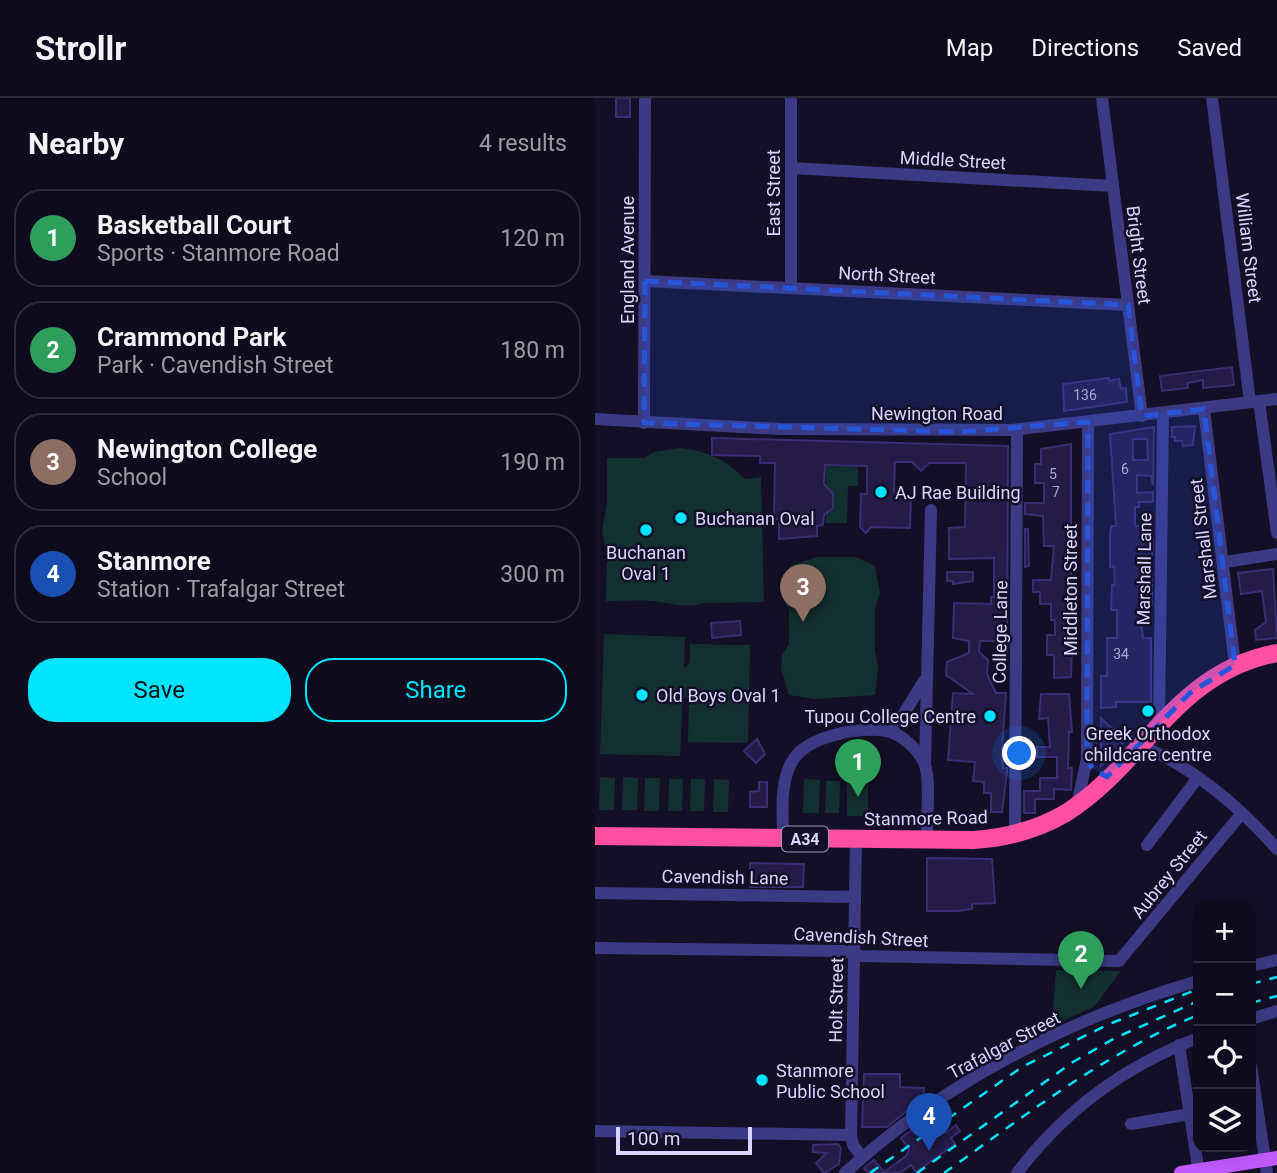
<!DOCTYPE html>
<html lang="en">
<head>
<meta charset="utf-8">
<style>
	body { margin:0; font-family:Roboto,sans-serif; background:#171425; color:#f1f3f6 }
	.controls { position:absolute; right:21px; bottom:21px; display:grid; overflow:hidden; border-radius:14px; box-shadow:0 7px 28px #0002 }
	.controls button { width:63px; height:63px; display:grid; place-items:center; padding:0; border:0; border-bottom:2px solid #2e2b3b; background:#0e0b1c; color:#f1f3f6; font:35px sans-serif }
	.scale { position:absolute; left:21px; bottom:18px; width:136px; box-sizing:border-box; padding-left:7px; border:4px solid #d9d4ff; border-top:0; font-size:19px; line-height:24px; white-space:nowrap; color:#d9d4ff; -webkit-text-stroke:5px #130f26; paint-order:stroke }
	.you { position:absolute; left:425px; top:656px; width:24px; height:24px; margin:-18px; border:5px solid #fff; border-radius:50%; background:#1a73e8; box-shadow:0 0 0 10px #1a73e833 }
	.badge { display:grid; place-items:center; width:46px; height:46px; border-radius:50%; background:#00e5ff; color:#fff; font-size:23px; font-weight:700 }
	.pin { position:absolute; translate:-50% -58px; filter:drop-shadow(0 2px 4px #0008) }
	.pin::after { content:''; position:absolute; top:37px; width:24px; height:21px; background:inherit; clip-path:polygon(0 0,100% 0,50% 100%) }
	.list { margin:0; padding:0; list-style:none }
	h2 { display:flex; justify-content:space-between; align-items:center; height:91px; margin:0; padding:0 28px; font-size:30px }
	h2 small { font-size:23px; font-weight:400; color:#9b9ba3 }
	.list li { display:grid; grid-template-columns:46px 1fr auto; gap:21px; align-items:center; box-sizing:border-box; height:98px; margin:0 14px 14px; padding:0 14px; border:2px solid #2e2b3b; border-radius:28px }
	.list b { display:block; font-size:26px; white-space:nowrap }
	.list p { margin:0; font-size:23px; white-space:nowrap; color:#9b9ba3 }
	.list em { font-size:23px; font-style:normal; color:#9b9ba3 }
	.actions { display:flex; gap:14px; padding:21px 28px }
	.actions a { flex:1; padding:16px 0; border:2px solid #00e5ff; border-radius:28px; text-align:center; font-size:24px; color:#00e5ff }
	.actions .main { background:#00e5ff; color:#111 }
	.icon { flex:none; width:38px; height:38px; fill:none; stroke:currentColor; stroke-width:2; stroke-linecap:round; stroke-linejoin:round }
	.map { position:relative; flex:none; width:682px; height:1075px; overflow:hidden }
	header { display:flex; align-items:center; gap:42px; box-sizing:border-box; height:98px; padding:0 35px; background:#0e0b1c; border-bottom:2px solid #2e2b3b }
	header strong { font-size:33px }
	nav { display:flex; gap:38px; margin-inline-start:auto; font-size:24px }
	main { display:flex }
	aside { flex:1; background:#0e0b1c }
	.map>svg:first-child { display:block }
	.green { fill:#12302f }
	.building { fill:#241b47; stroke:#3b2d73; stroke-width:2; fill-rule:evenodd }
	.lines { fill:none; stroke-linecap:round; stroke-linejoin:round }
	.minor { stroke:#3d3a85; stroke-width:12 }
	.major { stroke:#c25bff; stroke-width:14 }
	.highway { stroke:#ff4fa3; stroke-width:18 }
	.rail { stroke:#00e5ff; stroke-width:2.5; stroke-dasharray:10 9; stroke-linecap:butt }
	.marked { fill:#2655da; fill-opacity:0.2; stroke:#2655da; stroke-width:5; stroke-dasharray:14 9; stroke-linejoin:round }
	.poi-dot { fill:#00e5ff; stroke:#130f26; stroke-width:2.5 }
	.labels { text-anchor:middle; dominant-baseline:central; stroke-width:5; stroke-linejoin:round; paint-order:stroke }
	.number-label { font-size:14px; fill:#aca6d1 }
	.shield { fill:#130f26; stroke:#9e99be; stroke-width:2 }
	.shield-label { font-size:16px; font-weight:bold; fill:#d9d4ff }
	.street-label { font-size:18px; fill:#d9d4ff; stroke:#130f26 }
	.poi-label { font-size:18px; fill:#d9d4ff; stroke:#130f26; text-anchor:start }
</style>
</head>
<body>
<header>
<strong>Strollr</strong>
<nav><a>Map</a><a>Directions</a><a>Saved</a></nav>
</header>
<main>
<aside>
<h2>Nearby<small>4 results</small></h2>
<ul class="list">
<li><span class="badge" style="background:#2e9e5b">1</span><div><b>Basketball Court</b><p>Sports · Stanmore Road</p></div><em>120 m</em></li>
<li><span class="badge" style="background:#2e9e5b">2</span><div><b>Crammond Park</b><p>Park · Cavendish Street</p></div><em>180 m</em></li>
<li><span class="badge" style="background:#8d6e63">3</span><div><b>Newington College</b><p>School</p></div><em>190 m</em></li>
<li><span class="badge" style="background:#1a4fb4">4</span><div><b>Stanmore</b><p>Station · Trafalgar Street</p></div><em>300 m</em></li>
</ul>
<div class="actions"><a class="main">Save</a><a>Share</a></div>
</aside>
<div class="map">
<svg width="682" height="1075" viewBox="0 0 682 1075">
	<rect width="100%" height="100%" fill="#130f26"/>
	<g class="green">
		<path d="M84,350c29,3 46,11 66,31l16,-2 3,125 -61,1c-19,6 -33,0 -51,-2 -15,-1 -31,0 -46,0l1,-46 -5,-24 5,-30v-43h37l10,-6z"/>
		<polygon points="231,368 263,369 263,388 253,388 252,425 231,425"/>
		<polygon points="222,459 261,459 280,468 285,495 280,510 280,552 283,570 280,597 220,601 194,597 186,571 187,557 194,546 194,513 187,496 194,468"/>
		<polygon points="9,536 90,539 89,571 95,564 95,546 155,547 153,645 93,644 94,605 88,596 85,658 5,656"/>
		<polygon points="5,679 20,680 19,712 4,712"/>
		<polygon points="28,679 43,680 42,712 27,712"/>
		<rect x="252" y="679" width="21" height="39"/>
		<polygon points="50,680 65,680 64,713 49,713"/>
		<polygon points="74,681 88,681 87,713 73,713"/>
		<polygon points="96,681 110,681 109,713 95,713"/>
		<polygon points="119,681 134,682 133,714 118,714"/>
		<polygon points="209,681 225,682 224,715 208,715"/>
		<polygon points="231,683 245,683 244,715 230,715"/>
		<polygon points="461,872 526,873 499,909 457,927"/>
	</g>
	<g class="building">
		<rect x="21" y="0" width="14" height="19"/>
		<polygon points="637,269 639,287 608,290 608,282 592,285 593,290 567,293 565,278"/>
		<polygon points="514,280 514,283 524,281 526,291 531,290 532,304 469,313 468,286"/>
		<polygon points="600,328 598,347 588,348 587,343 580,343 580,339 577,339 577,329"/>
		<path d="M559,329l-1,58 -2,-9 -14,-1v18l16,-1v10h-14v5h-4v19h11v14h7l-1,18h-4v17h4v30h-10l-2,5 3,28h8v64h-35v5l-15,1v-32h6v-38h10v-28h-6l1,-25h3l-1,-19 -4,1v-31l1,-10h5l-6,-92zM538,341h14l1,21h-15z"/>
		<polygon points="117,340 413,348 412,555 401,555 402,543 385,543 384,554 393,562 392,576 401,595 411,595 407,651 408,670 412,670 412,674 407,714 396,714 396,695 389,695 389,684 378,683 380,664 353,662 358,595 378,596 351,577 352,564 374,555 374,543 358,540 359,505 396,506 396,499 399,499 399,460 354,461 354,430 370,429 371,365 334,365 326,373 317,364 300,364 299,393 304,399 316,399 315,430 276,429 271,435 265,429 266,396 272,396 272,368 230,367 229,386 238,396 238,410 229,417 228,427 222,428 222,438 184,441 184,421 179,421 180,365 165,365 165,358 117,357"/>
		<polygon points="476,346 476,479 472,479 472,494 473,517 476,517 477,536 476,579 459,580 459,557 452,557 452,537 460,537 460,522 456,522 456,506 445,506 445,494 438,494 438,482 456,482 459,448 449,448 448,418 430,416 430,405 449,405 449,385 440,385 440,366 446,366 446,351"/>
		<polygon points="430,431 433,431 434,468 430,469"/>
		<polygon points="678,471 682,540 661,542 660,532 671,524 667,493 646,496 643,475"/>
		<polygon points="352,474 378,474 378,483 358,486 358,483 352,483"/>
		<polygon points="145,523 146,537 117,540 116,525"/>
		<polygon points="446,596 474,596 477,634 474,634 473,670 477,670 476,692 459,691 459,701 440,701 440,715 429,715 429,693 445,693 445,680 462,680 462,659 442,659 442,649 455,649 453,620 444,621"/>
		<polygon points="506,620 530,643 506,668"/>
		<polygon points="162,641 170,656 161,665 149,653"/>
		<polygon points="164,684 172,684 172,709 155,709 155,694 164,693"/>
		<polygon points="332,760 397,761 400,805 377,806 377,811 363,813 332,813"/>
		<polygon points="155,765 209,766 208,789 155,789"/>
		<polygon points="269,976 305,976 305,989 329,990 328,1000 292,1029 267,1029"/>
		<polygon points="334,1019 344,1033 348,1030 351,1035 361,1027 365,1033 356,1040 360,1046 321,1074 316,1067 305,1075 274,1075 269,1070 279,1062 289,1074 311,1058 314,1052 306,1040"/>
		<polygon points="243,1046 246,1050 244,1066 229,1075 221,1065 232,1055 218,1054 218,1047"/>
	</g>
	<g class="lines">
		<g class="minor">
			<polyline points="507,0 547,318"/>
			<polyline points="617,0 655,304"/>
			<polyline points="196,70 518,88"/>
			<polyline points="50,183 533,207"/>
			<polyline points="196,190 196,0"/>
			<polyline points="664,303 682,435"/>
			<polyline points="609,311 640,567"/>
			<polyline points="0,321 185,331 417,332 682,301"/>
			<polyline points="49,325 50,0"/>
			<polyline points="630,464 682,456"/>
			<polyline points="564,626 568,316"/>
			<polyline points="293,633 305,622 329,583"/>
			<path d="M544,647c52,20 101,62 138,104"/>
			<polyline points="330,667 336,412"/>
			<polyline points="482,707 492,661 493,324"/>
			<polyline points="420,736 422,332"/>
			<path d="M188,741c0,-25 -4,-57 10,-79 16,-25 67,-33 94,-29 15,3 33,20 38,34 6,18 1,55 2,75"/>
			<polyline points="261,741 256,1037 258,1047 267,1059"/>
			<polyline points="552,747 602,681"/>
			<polyline points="0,795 260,799"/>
			<polyline points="0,850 248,853 266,858 524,863 647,715"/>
			<polyline points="656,868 682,862"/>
			<polyline points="656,921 682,913"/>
			<polyline points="584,947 604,1075"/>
			<polyline points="656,968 672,1075"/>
			<polyline points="536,1026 595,1016"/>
			<polyline points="0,1033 256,1037"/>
			<path d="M250,1075c99,-91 225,-155 353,-192"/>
			<path d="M422,1075c48,-63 106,-106 181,-135"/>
		</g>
		<polyline class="major" points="586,1075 682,1060"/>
		<path class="highway" d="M0,738l378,4c33,-2 64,-10 93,-27 79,-50 109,-141 211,-160"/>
		<g class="rail">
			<polyline points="656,886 682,879"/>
			<polyline points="656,905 682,898"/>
			<polyline points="275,1075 427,969 512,927 603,891"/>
			<polyline points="322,1075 478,964 520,940 603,903"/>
			<path d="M349,1075c82,-58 161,-120 254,-158"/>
		</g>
	</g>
	<path class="marked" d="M50,183l483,24 14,111 62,-7 31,256 -45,28 -83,84 -14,-8 -6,-10 1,-337 -129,10 -315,-9z"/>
	<g class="poi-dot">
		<circle cx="286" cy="394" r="7"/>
		<circle cx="86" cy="420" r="7"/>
		<circle cx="51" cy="432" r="7"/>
		<circle cx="47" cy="597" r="7"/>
		<circle cx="553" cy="613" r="7"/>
		<circle cx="395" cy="618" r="7"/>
		<circle cx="167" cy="982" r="7"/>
	</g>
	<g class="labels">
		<g class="number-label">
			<text x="490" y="297">136</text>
			<text x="530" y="371">6</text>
			<text x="458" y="376">5</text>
			<text x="461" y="394">7</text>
			<text x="526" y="556">34</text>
		</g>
		<rect class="shield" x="187" y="728.5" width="46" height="25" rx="5"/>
		<g class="shield-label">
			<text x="210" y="741">A34</text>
		</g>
		<g class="street-label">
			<text transform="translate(358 62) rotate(3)">Middle Street</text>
			<text transform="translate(178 95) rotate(-90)">East Street</text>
			<text transform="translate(654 150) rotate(83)">William Street</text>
			<text transform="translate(544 157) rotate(83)">Bright Street</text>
			<text transform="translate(32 162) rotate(-90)">England Avenue</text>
			<text transform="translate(292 177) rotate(3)">North Street</text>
			<text x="342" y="315">Newington Road</text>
			<text transform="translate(608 441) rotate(-97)">Marshall Street</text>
			<text transform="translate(549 471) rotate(-89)">Marshall Lane</text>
			<text transform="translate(475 492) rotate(-90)">Middleton Street</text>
			<text transform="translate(405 534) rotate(-89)">College Lane</text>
			<text transform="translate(331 720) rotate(-1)">Stanmore Road</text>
			<text transform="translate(574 776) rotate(-51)">Aubrey Street</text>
			<text transform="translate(130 779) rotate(1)">Cavendish Lane</text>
			<text transform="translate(266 839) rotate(3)">Cavendish Street</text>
			<text transform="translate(241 902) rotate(-89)">Holt Street</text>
			<text transform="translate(409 947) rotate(-28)">Trafalgar Street</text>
		</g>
		<g class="poi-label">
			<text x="300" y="394">AJ Rae Building</text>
			<text x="100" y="420">Buchanan Oval</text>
			<text x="51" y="454" text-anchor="middle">Buchanan<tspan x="51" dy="21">Oval 1</tspan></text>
			<text x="61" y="597">Old Boys Oval 1</text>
			<text x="381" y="618" text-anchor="end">Tupou College Centre</text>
			<text x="553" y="635" text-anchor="middle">Greek Orthodox<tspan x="553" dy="21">childcare centre</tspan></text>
			<text x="181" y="972">Stanmore<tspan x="181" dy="21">Public School</tspan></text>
		</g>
	</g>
</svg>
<div class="controls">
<button>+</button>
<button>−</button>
<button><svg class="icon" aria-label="locate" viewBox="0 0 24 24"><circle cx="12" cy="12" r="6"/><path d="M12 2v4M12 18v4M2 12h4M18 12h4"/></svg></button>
<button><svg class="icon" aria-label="layers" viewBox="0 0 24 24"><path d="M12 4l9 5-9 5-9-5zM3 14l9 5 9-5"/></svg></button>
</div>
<div class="scale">100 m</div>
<div class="you"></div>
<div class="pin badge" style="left:263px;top:699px;background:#2e9e5b">1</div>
<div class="pin badge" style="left:486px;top:891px;background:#2e9e5b">2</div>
<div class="pin badge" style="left:208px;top:524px;background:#8d6e63">3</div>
<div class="pin badge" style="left:334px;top:1053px;background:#1a4fb4">4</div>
</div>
</main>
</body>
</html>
